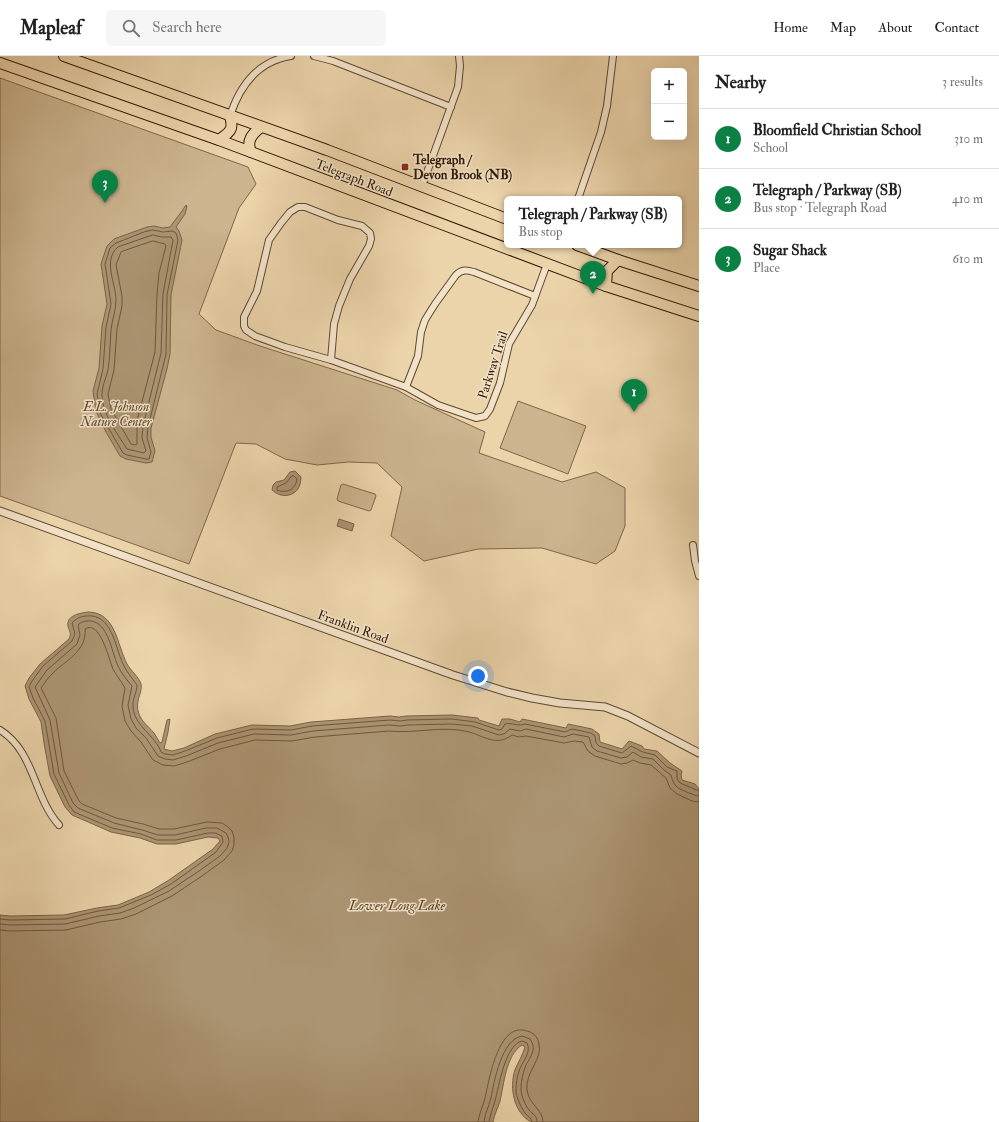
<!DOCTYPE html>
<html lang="en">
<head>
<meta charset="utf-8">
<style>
	body { margin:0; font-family:"IM FELL Double Pica",serif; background:#f6f6f6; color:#222 }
	.controls { position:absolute; right:12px; top:12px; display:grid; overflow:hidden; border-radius:6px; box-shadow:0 4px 16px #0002 }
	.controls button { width:36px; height:36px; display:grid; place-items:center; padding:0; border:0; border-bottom:1px solid #e0e0e0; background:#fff; color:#222; font:20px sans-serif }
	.you { position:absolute; left:478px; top:620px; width:14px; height:14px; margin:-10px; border:3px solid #fff; border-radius:50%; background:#1a73e8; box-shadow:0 0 0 6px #1a73e833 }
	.badge { display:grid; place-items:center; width:26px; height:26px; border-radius:50%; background:#0b8043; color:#fff; font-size:13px; font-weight:700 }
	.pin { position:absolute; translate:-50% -33px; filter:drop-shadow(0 1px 2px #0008) }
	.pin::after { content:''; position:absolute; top:21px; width:14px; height:12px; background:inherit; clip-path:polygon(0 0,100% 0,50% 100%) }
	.popup { position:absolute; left:504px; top:140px; width:178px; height:52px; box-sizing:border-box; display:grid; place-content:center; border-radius:6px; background:#fff; filter:drop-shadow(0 1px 3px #0005); font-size:13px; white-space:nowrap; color:#767676 }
	.popup b { font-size:15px; color:#222 }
	.popup::after { content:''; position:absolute; left:50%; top:100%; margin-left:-8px; border:8px solid transparent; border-top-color:#fff }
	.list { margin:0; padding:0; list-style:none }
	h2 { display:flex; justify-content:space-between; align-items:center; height:52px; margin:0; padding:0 16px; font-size:17px }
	h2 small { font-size:13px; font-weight:400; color:#767676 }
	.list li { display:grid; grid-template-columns:26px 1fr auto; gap:12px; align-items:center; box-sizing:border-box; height:60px; padding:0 16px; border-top:1px solid #e0e0e0 }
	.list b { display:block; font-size:15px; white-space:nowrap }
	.list p { margin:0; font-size:13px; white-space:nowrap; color:#767676 }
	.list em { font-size:13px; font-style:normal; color:#767676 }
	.icon { flex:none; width:22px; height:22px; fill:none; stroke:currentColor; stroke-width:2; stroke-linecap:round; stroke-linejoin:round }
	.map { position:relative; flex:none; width:699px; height:1066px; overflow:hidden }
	header { display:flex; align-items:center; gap:24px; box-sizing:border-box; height:56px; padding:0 20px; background:#fff; border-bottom:1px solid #e0e0e0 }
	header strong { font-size:19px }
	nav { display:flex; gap:22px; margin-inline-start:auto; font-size:14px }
	.search { width:280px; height:36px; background:#f6f6f6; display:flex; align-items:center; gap:10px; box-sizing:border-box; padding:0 14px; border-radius:6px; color:#767676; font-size:15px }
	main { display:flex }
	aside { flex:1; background:#fff }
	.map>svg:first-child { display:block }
	.green { fill:#cbb48e; stroke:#7d674a }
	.water { fill:#ab9472; stroke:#796347 }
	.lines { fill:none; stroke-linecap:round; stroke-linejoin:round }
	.shore { stroke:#6d573c; stroke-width:1 }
	.minor-casing { stroke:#5e482f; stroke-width:8 }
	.tertiary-casing { stroke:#5e482f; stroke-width:9 }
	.trunk-casing { stroke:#2f1a06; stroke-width:12 }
	.minor { stroke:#f2e2c8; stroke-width:6 }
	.tertiary { stroke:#f2e2c8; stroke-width:7 }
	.trunk { stroke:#ebd3aa; stroke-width:10 }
	.poi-dot { fill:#8f2418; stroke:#f2e2c8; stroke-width:1.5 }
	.labels { text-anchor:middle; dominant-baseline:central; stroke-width:3; stroke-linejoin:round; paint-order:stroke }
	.poi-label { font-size:13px; font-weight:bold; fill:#2f1a06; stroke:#f2e2c8; text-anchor:start }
	.street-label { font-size:13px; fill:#2f1a06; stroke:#f2e2c8 }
	.park-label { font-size:13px; font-style:italic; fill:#5e482f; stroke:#f2e2c8 }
	.water-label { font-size:14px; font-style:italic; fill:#5a452c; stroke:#f2e2c8 }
</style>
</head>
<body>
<header>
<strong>Mapleaf</strong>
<div class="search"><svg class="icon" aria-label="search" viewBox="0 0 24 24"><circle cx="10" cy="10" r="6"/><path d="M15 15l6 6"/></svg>Search here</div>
<nav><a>Home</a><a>Map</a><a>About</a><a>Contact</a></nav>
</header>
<main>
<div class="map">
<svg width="699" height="1066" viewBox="0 0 699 1066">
	<rect width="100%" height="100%" fill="#ebd3aa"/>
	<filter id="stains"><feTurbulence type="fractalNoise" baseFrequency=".005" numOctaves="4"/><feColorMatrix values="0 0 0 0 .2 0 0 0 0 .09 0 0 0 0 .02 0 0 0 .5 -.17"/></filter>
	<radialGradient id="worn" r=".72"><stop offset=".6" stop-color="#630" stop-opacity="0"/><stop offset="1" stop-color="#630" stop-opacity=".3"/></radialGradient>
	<g class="green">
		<polygon points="0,22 248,111 256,128 239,152 199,258 216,274 260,290 397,334 415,344 485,376 479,397 562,426 596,416 625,432 625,470 615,495 596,508 542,492 478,493 424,505 391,480 402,431 377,407 348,406 317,409 285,403 256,388 236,387 189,508 0,440"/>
		<polygon points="518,345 586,370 568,418 500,392"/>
		<polygon points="343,428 375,438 376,440 371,454 369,455 338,445 337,443 341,429"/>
	</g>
	<g class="water">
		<polygon points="186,149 187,150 185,158 176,171 179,175 182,184 171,239 170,298 167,313 151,372 151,381 155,395 152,406 146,407 126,403 120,400 106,376 96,355 93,335 99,312 102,270 107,248 101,208 107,190 114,183 147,171 154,170 163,172 170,171 182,155"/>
		<path d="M295,415l6,6c0,4 -1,9 -3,12 -7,9 -19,8 -26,1l1,-5 3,-3 8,-2 6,-8z"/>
		<polygon points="339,463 354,468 352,475 337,470"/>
		<path d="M88,556c28,0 29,33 39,52 4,7 12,13 14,20 2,9 -7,17 -2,30 3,8 9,12 15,19 2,3 4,7 6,10l2,-1 5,-22 3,-1 -2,13 -4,17 8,2 12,-3 31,-14 37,-9 38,1 21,-4 79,-6 9,1 7,-1 46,-1 26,3 1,2 20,6 3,-7h8l10,3 2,-3 44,9 2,-4 24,5 7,5 1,8 22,7 7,-8 13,5 2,3 13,2 13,12 12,8 -1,4 1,5 13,4 4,5v333h-168c-17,-9 -22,-34 -16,-52 3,-8 8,-15 10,-23l-3,-2c-16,10 -18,39 -22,56 -2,7 -6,14 -7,21h-493v-207l10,1 54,-1 33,-7 21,-3 31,-13 20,-12 44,-31 7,-8 -2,-3 -10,-1 -32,7h-19l-17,-6 -29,-6 -39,-17 -7,-8 -15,-31 -6,-33 -3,-21 -12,-23 -4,-13 4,-8 11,-14 29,-25c3,-6 0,-8 -1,-13 -2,-11 13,-13 20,-14z"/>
	</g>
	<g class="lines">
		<g class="shore">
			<polygon points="153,174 163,176 173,175 176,177 178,184 167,239 166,298 148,371 147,382 151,396 149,403 146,403 127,399 123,397 101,359 97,338 103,313 106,271 111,248 105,208 110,192 116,187 144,176"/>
			<path d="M153,179l9,2h9l2,3 -10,54 -2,59 -18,73 -1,12 4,13 -2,2 -17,-4c-10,-16 -25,-35 -25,-55 0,-8 4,-16 6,-24 2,-13 2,-27 3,-40 1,-10 5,-20 5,-30 0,-17 -14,-40 2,-53z"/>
			<polygon points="153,185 165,188 166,190 159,217 157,238 155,296 137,365 137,388 135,389 131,388 111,353 108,338 114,314 117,273 122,250 122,240 116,209 121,196"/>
			<path d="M292,420h2l3,3c-1,10 -10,15 -20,11v-3l9,-4z"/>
			<path d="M0,863l10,1 55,-1 33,-8 21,-3 32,-13 20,-11 45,-32 7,-10 -1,-6 -7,-3h-7l-32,7h-19l-16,-6 -29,-6 -38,-16 -5,-7 -15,-31 -9,-53 -12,-23 -4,-11 3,-6 11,-15 29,-25 3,-7 -3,-11c5,-5 7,-6 14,-7 26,-3 29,31 37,48 3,7 9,14 14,21 0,8 -5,14 -4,22 1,19 23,29 28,45l4,2 8,1 12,-4 32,-13 36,-9 38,1 21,-4 78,-6 10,1 7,-1 45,-1 23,3 24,8 3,-1 3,-5c7,-2 13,3 20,0l40,8 7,-3 19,4 4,3 1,7 3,3 23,7 9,-7 12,6 12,3 12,12 10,4v8l3,4 19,8"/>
			<path d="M0,868l10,1 55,-1 34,-8 21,-3 14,-5 35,-17 30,-20 21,-15 7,-8 2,-6 -1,-5 -2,-4 -9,-5h-11l-31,7h-17l-16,-5 -28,-7 -36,-15 -5,-5 -14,-30 -9,-53 -15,-33 12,-17 30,-26 3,-9 -2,-10c3,-3 4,-3 8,-4 22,-3 25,30 32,45 3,7 9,14 14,20l-4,19 3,14 5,9 10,10 12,18 7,3 8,1 13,-4 32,-13 36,-9 37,1 22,-4 76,-6 11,1 8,-1 44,-1 20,2 27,9 5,-1 6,-5 10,2 6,-2 38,8 9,-3 16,3 3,10 5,4 24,7 6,-1 6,-5 8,5 12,2 11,11 7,5c3,13 7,13 18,18 4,1 6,3 10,3"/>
			<path d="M0,874l10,1 56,-1 34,-8 21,-3 15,-5 36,-18 30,-20 22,-16 8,-9 2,-6v-8l-2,-6 -4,-4 -6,-4 -15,-1 -33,7h-15l-16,-5 -27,-6 -34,-14 -3,-3 -15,-30 -8,-53 -15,-30c4,-5 7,-11 12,-15 13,-13 34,-22 32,-44 15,-10 24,31 28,40 3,6 8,12 12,19l-3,18 3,15 6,10 10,11 12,18 10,5 11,1 13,-4 33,-13 35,-9 37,1 23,-4 74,-6c26,3 54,-6 80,1 15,4 27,15 43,3l7,2 7,-1 38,7 10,-2 9,1 5,9 7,5 26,8 6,-1 6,-3 7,3 11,2 15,13 4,10 7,6 15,7 7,1"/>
			<path d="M478,1066c1,-8 5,-16 7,-24 4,-17 13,-77 42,-67 6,1 11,6 12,13 4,15 -14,28 -12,46 2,15 16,19 16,32"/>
			<path d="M484,1066c1,-9 5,-16 7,-24 3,-17 11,-59 31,-62l8,3c7,10 1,17 -4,26 -3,7 -5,16 -5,24 0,6 4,16 8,21 4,5 8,5 8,12"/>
			<path d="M489,1066c1,-7 4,-14 6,-21 4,-15 10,-56 27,-60l5,2c5,9 -5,19 -8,28 -2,6 -3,13 -3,19 0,7 5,17 9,23 3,4 6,4 7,9"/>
		</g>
		<g class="minor-casing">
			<g id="minor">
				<polyline points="314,0 333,5 451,51"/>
				<path d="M230,60c10,-31 28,-55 61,-60"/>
				<polyline points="422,130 458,31 460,10 459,0"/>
				<polyline points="578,143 601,76 607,50 613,0"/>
				<polyline points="331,304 334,268 339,250 350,223 369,190 371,183 370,177 362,170 338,164 305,151 298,151 290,156 281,167 269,184 257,235 244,261 244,270 246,274 255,280 285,291 331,304 406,331 438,349 476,362 485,360 490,353 500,327 509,288 532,249 547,208"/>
				<path d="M406,331l12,-31 3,-24 4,-12 10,-16 21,-29c6,-6 11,-5 18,-3l61,24"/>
				<polyline points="693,489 695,505 699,520"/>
				<path d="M0,674c35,22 33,66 59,95"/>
			</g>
		</g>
		<g class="tertiary-casing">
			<polyline id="tertiary" points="0,455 453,619 507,636 532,642 560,647 605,651 628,660 699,697"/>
		</g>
		<g class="trunk-casing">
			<g id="trunk">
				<polyline points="64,0 327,94 507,163"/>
				<polyline points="0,7 219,84 606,230 699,260"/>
				<path d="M219,84c11,-8 15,-10 11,-24"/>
				<path d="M251,96c-5,-11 1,-18 10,-25"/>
				<polyline points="577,189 618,204 699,230"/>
				<polyline points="606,230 607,215 618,204"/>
			</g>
		</g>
		<use href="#minor" class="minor"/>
		<use href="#tertiary" class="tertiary"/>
		<use href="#trunk" class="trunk"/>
	</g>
	<rect class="poi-dot" x="401" y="107" width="8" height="8" rx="2"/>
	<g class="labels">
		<g class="poi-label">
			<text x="413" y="104">Telegraph /<tspan x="413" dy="15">Devon Brook (NB)</tspan></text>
		</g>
		<g class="street-label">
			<text transform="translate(354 122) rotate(21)">Telegraph Road</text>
			<text transform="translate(493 309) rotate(-72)">Parkway Trail</text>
			<text transform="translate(353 571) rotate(20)">Franklin Road</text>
		</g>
		<g class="park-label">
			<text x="116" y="351">E.L. Johnson<tspan x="116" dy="15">Nature Center</tspan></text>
		</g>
		<g class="water-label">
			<text x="397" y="849">Lower Long Lake</text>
		</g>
	</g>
	<rect width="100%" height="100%" filter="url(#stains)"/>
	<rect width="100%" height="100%" fill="url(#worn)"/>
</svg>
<div class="controls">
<button>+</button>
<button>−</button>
</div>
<div class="you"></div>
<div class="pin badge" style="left:634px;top:356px">1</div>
<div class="pin badge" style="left:593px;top:238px">2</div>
<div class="popup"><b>Telegraph / Parkway (SB)</b>Bus stop</div>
<div class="pin badge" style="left:105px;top:147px">3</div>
</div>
<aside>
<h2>Nearby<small>3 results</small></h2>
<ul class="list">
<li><span class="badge">1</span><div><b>Bloomfield Christian School</b><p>School</p></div><em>310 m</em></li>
<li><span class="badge">2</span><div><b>Telegraph / Parkway (SB)</b><p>Bus stop · Telegraph Road</p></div><em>410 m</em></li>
<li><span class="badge">3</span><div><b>Sugar Shack</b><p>Place</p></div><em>610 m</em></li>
</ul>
</aside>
</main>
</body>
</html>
